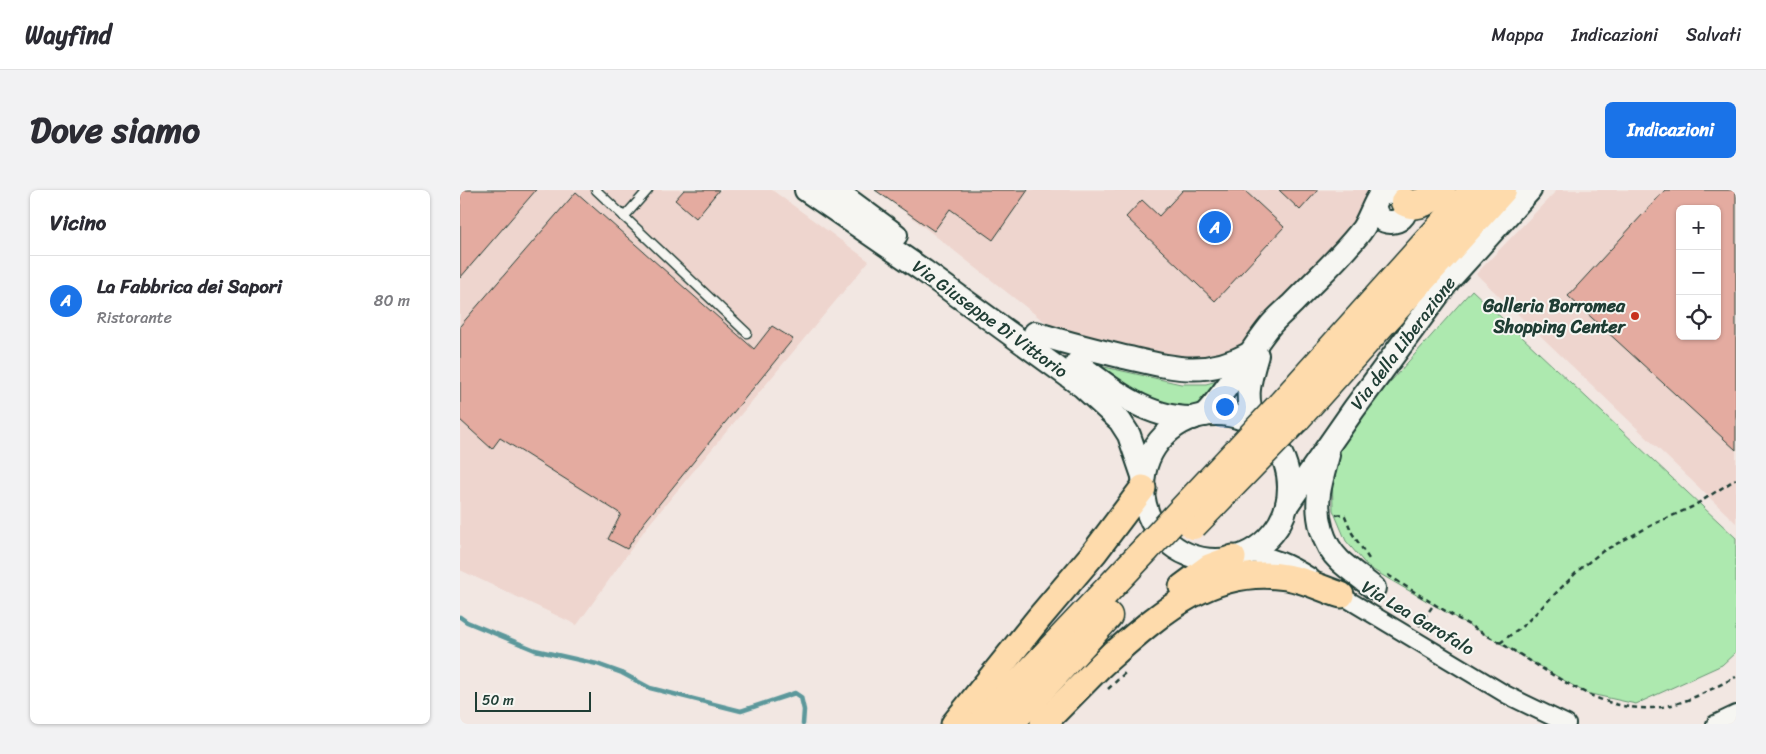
<!DOCTYPE html>
<html lang="it">
<head>
<meta charset="utf-8">
<style>
	body { margin:0; font-family:Sriracha,sans-serif; background:#f2f2f3; color:#2b2b33 }
	.controls { position:absolute; right:15px; top:15px; display:grid; overflow:hidden; border-radius:8px; box-shadow:0 1px 4px #0004 }
	.controls button { width:45px; height:45px; display:grid; place-items:center; padding:0; border:0; border-bottom:1px solid #e1e1e2; background:#fff; color:#2b2b33; font:25px sans-serif }
	.scale { position:absolute; left:15px; bottom:12px; width:116px; box-sizing:border-box; padding-left:5px; border:2px solid #1f3d34; border-top:0; font-size:14px; line-height:18px; white-space:nowrap; color:#1f3d34; -webkit-text-stroke:4px #f6f6f2; paint-order:stroke }
	.you { position:absolute; left:764px; top:216px; width:18px; height:18px; margin:-12px; border:4px solid #fff; border-radius:50%; background:#1a73e8; box-shadow:0 0 0 8px #1a73e833 }
	.badge { display:grid; place-items:center; width:32px; height:32px; border-radius:50%; background:#1a73e8; color:#fff; font-size:16px; font-weight:700 }
	.pin { position:absolute; translate:-50% -50%; border:2px solid #fff; box-shadow:0 1px 5px #0006 }
	.list { margin:0; padding:0; list-style:none }
	h2 { display:flex; justify-content:space-between; align-items:center; height:65px; margin:0; padding:0 20px; font-size:21px }
	h2 small { font-size:16px; font-weight:400; color:#7c7c81 }
	.list li { display:grid; grid-template-columns:32px 1fr auto; gap:15px; align-items:center; box-sizing:border-box; height:90px; padding:0 20px; border-top:1px solid #e1e1e2 }
	.list b { display:block; font-size:19px; white-space:nowrap }
	.list p { margin:0; font-size:16px; white-space:nowrap; color:#7c7c81 }
	.list em { font-size:16px; font-style:normal; color:#7c7c81 }
	.icon { flex:none; width:28px; height:28px; fill:none; stroke:currentColor; stroke-width:2; stroke-linecap:round; stroke-linejoin:round }
	.map { position:relative; flex:none; width:1276px; height:534px; overflow:hidden; border-radius:8px }
	header { display:flex; align-items:center; gap:30px; box-sizing:border-box; height:70px; padding:0 25px; background:#fff; border-bottom:1px solid #e1e1e2 }
	header strong { font-size:24px }
	nav { display:flex; gap:28px; margin-inline-start:auto; font-size:18px }
	.intro { display:flex; align-items:center; justify-content:space-between; box-sizing:border-box; height:120px; padding:0 30px }
	h1 { margin:0; font-size:35px }
	.button { padding:12px 22px; border-radius:8px; background:#1a73e8; color:#fff; font-size:18px; font-weight:700 }
	main { display:flex; gap:30px; padding:0 30px }
	aside { flex:1; background:#fff; border-radius:8px; box-shadow:0 1px 4px #0004 }
	.map>svg:first-child { display:block }
	.built { fill:#eed5ce; fill-rule:evenodd }
	.green { fill:#ade9af; stroke:#669372 }
	.lines { fill:none; stroke-linecap:round; stroke-linejoin:round }
	.stream { stroke:#5c989b; stroke-width:4.5 }
	.building { fill:#e4aba0; stroke:#1f3d34; fill-rule:evenodd }
	.lane-casing { stroke:#1f3d34; stroke-width:11 }
	.street-casing { stroke:#1f3d34; stroke-width:20 }
	.secondary-casing { stroke:#1f3d34; stroke-width:26 }
	.primary-casing { stroke:#1f3d34; stroke-width:29 }
	.highway-casing { stroke:#1f3d34; stroke-width:31 }
	.path { stroke:#1f3d34; stroke-width:2.5; stroke-dasharray:5 4; stroke-linecap:butt }
	.lane { stroke:#f6f6f2; stroke-width:8 }
	.street { stroke:#f6f6f2; stroke-width:16 }
	.secondary { stroke:#f6f6f2; stroke-width:22 }
	.primary { stroke:#fedbac; stroke-width:25 }
	.highway { stroke:#fedbac; stroke-width:28 }
	.highway-bridge-casing { stroke:#1f3d34; stroke-width:31; stroke-linecap:butt }
	.highway-bridge { stroke:#fedbac; stroke-width:28 }
	.poi-dot { fill:#c8321e; stroke:#f6f6f2; stroke-width:2 }
	.labels { text-anchor:middle; dominant-baseline:central; stroke-width:4; stroke-linejoin:round; paint-order:stroke }
	.poi-label { font-size:18px; font-weight:bold; fill:#1f3d34; stroke:#f6f6f2; text-anchor:end }
	.street-label { font-size:18px; fill:#1f3d34; stroke:#f6f6f2 }
</style>
</head>
<body>
<header>
<strong>Wayfind</strong>
<nav><a>Mappa</a><a>Indicazioni</a><a>Salvati</a></nav>
</header>
<div class="intro"><h1>Dove siamo</h1><a class="button">Indicazioni</a></div>
<main>
<aside>
<h2>Vicino<small></small></h2>
<ul class="list">
<li><span class="badge">A</span><div><b>La Fabbrica dei Sapori</b><p>Ristorante</p></div><em>80 m</em></li>
</ul>
</aside>
<div class="map">
<svg width="1276" height="534" viewBox="0 0 1276 534">
	<rect width="100%" height="100%" fill="#f2e7e2"/>
	<filter id="ink" filterUnits="userSpaceOnUse"><feTurbulence type="fractalNoise" baseFrequency=".02" numOctaves="2"/><feDisplacementMap in="SourceGraphic" scale="10" xChannelSelector="R" yChannelSelector="G"/><feConvolveMatrix kernelMatrix="1 2 1 2 8 2 1 2 1" color-interpolation-filters="sRGB"/></filter>
	<g filter="url(#ink)">
		<g class="built">
			<polygon points="0,0 312,0 409,71 186,338 117,435 0,380"/>
			<polygon points="417,0 922,0 804,137 776,157 760,166 745,171 608,151 590,135 581,129"/>
			<path d="M1097,0h179v333l-260,-249zM1220,19h37v127h-37z"/>
		</g>
		<g class="green">
			<polygon points="1012,100 1276,348 1276,462 1262,475 1176,514 1126,503 908,377 886,351 873,320 872,277 884,244"/>
			<polygon points="640,176 721,194 746,194 765,189 746,211 734,218 717,218 671,201"/>
		</g>
		<g class="lines">
			<polyline class="stream" points="0,427 7,432 75,460 137,474 162,483 190,498 281,521 335,503 341,507 344,520 343,534"/>
		</g>
		<g class="building">
			<polygon points="0,0 76,0 0,88"/>
			<polygon points="224,0 259,0 236,28 215,10"/>
			<polygon points="415,0 568,0 533,50 490,19 474,41"/>
			<polygon points="723,0 784,0 824,37 755,111 666,27 682,10 699,26"/>
			<polygon points="819,0 858,0 840,20"/>
			<path d="M1205,0h71v260l-168,-154zM1220,19h37v127h-37z"/>
			<polygon points="116,2 294,159 312,136 333,149 183,334 167,359 148,349 161,324 40,248 32,259 0,230 0,136"/>
		</g>
		<g class="lines">
			<g class="lane-casing">
				<g id="lane">
					<polyline points="136,0 287,143"/>
					<polyline points="164,27 188,0"/>
				</g>
			</g>
			<g class="street-casing">
				<g id="street">
					<path d="M786,364c27,1 43,9 65,23"/>
					<polyline points="872,400 1047,505 1107,534"/>
					<polyline points="1255,534 1276,524"/>
				</g>
			</g>
			<g class="secondary-casing">
				<g id="secondary">
					<polyline points="346,0 464,81 622,196 660,231 669,245 683,286"/>
					<polyline points="375,0 436,45"/>
					<path d="M575,143c28,9 56,16 85,23 50,11 83,23 131,-3"/>
					<path d="M617,173c34,26 71,56 116,55"/>
					<circle cx="756" cy="297" r="73"/>
					<path d="M744,225c26,-27 42,-59 65,-88 7,-9 16,-16 24,-24 23,-24 48,-46 68,-72 7,-8 14,-32 20,-36 9,-5 24,-1 25,12 0,19 -29,21 -31,0"/>
					<path d="M797,237c-14,-27 -8,-44 0,-72"/>
					<path d="M868,265c-3,12 -7,25 -9,38 -3,24 3,51 21,68 11,10 23,18 34,27"/>
					<polyline points="827,315 894,219 989,90 1070,0"/>
				</g>
			</g>
			<g class="primary-casing">
				<g id="primary">
					<polyline points="722,397 749,377 773,368"/>
					<path d="M641,475c53,-46 108,-101 185,-88 19,3 37,12 55,18"/>
					<polyline points="494,534 579,428 634,363 683,298"/>
					<polyline points="583,534 653,463"/>
				</g>
			</g>
			<g class="highway-casing">
				<g id="highway">
					<path d="M945,12c13,7 26,-3 36,-12"/>
					<polyline points="821,215 1014,0"/>
					<polyline points="836,229 1042,0"/>
					<polyline points="521,534 686,359"/>
					<polyline points="549,534 648,426"/>
				</g>
			</g>
			<g class="path">
				<polyline points="876,325 882,324 885,326 892,343 909,369"/>
				<path d="M928,385c40,26 80,50 121,73 43,25 90,63 142,60 30,-1 58,-18 85,-31"/>
				<polyline points="959,436 974,414"/>
				<polyline points="1040,453 1065,434 1120,379 1143,361 1196,333 1232,317 1276,289"/>
				<polyline points="648,499 665,483"/>
			</g>
			<use href="#lane" class="lane"/>
			<use href="#street" class="street"/>
			<use href="#secondary" class="secondary"/>
			<use href="#primary" class="primary"/>
			<use href="#highway" class="highway"/>
			<g class="highway-bridge-casing">
				<g id="highway-bridge">
					<polyline points="733,335 836,229"/>
					<polyline points="686,359 821,215"/>
				</g>
			</g>
			<use href="#highway-bridge" class="highway-bridge"/>
		</g>
	</g>
	<circle class="poi-dot" cx="1175" cy="126" r="5"/>
	<g class="labels">
		<g class="poi-label">
			<text x="1165" y="116">Galleria Borromea<tspan x="1165" dy="21">Shopping Center</tspan></text>
		</g>
		<g class="street-label">
			<text transform="translate(530 129) rotate(36)">Via Giuseppe Di Vittorio</text>
			<text transform="translate(943 153) rotate(-53)">Via della Liberazione</text>
			<text transform="translate(958 428) rotate(31)">Via Lea Garofalo</text>
		</g>
	</g>
</svg>
<div class="controls">
<button>+</button>
<button>−</button>
<button><svg class="icon" aria-label="locate" viewBox="0 0 24 24"><circle cx="12" cy="12" r="6"/><path d="M12 2v4M12 18v4M2 12h4M18 12h4"/></svg></button>
</div>
<div class="scale">50 m</div>
<div class="you"></div>
<div class="pin badge" style="left:755px;top:37px">A</div>
</div>
</main>
</body>
</html>
